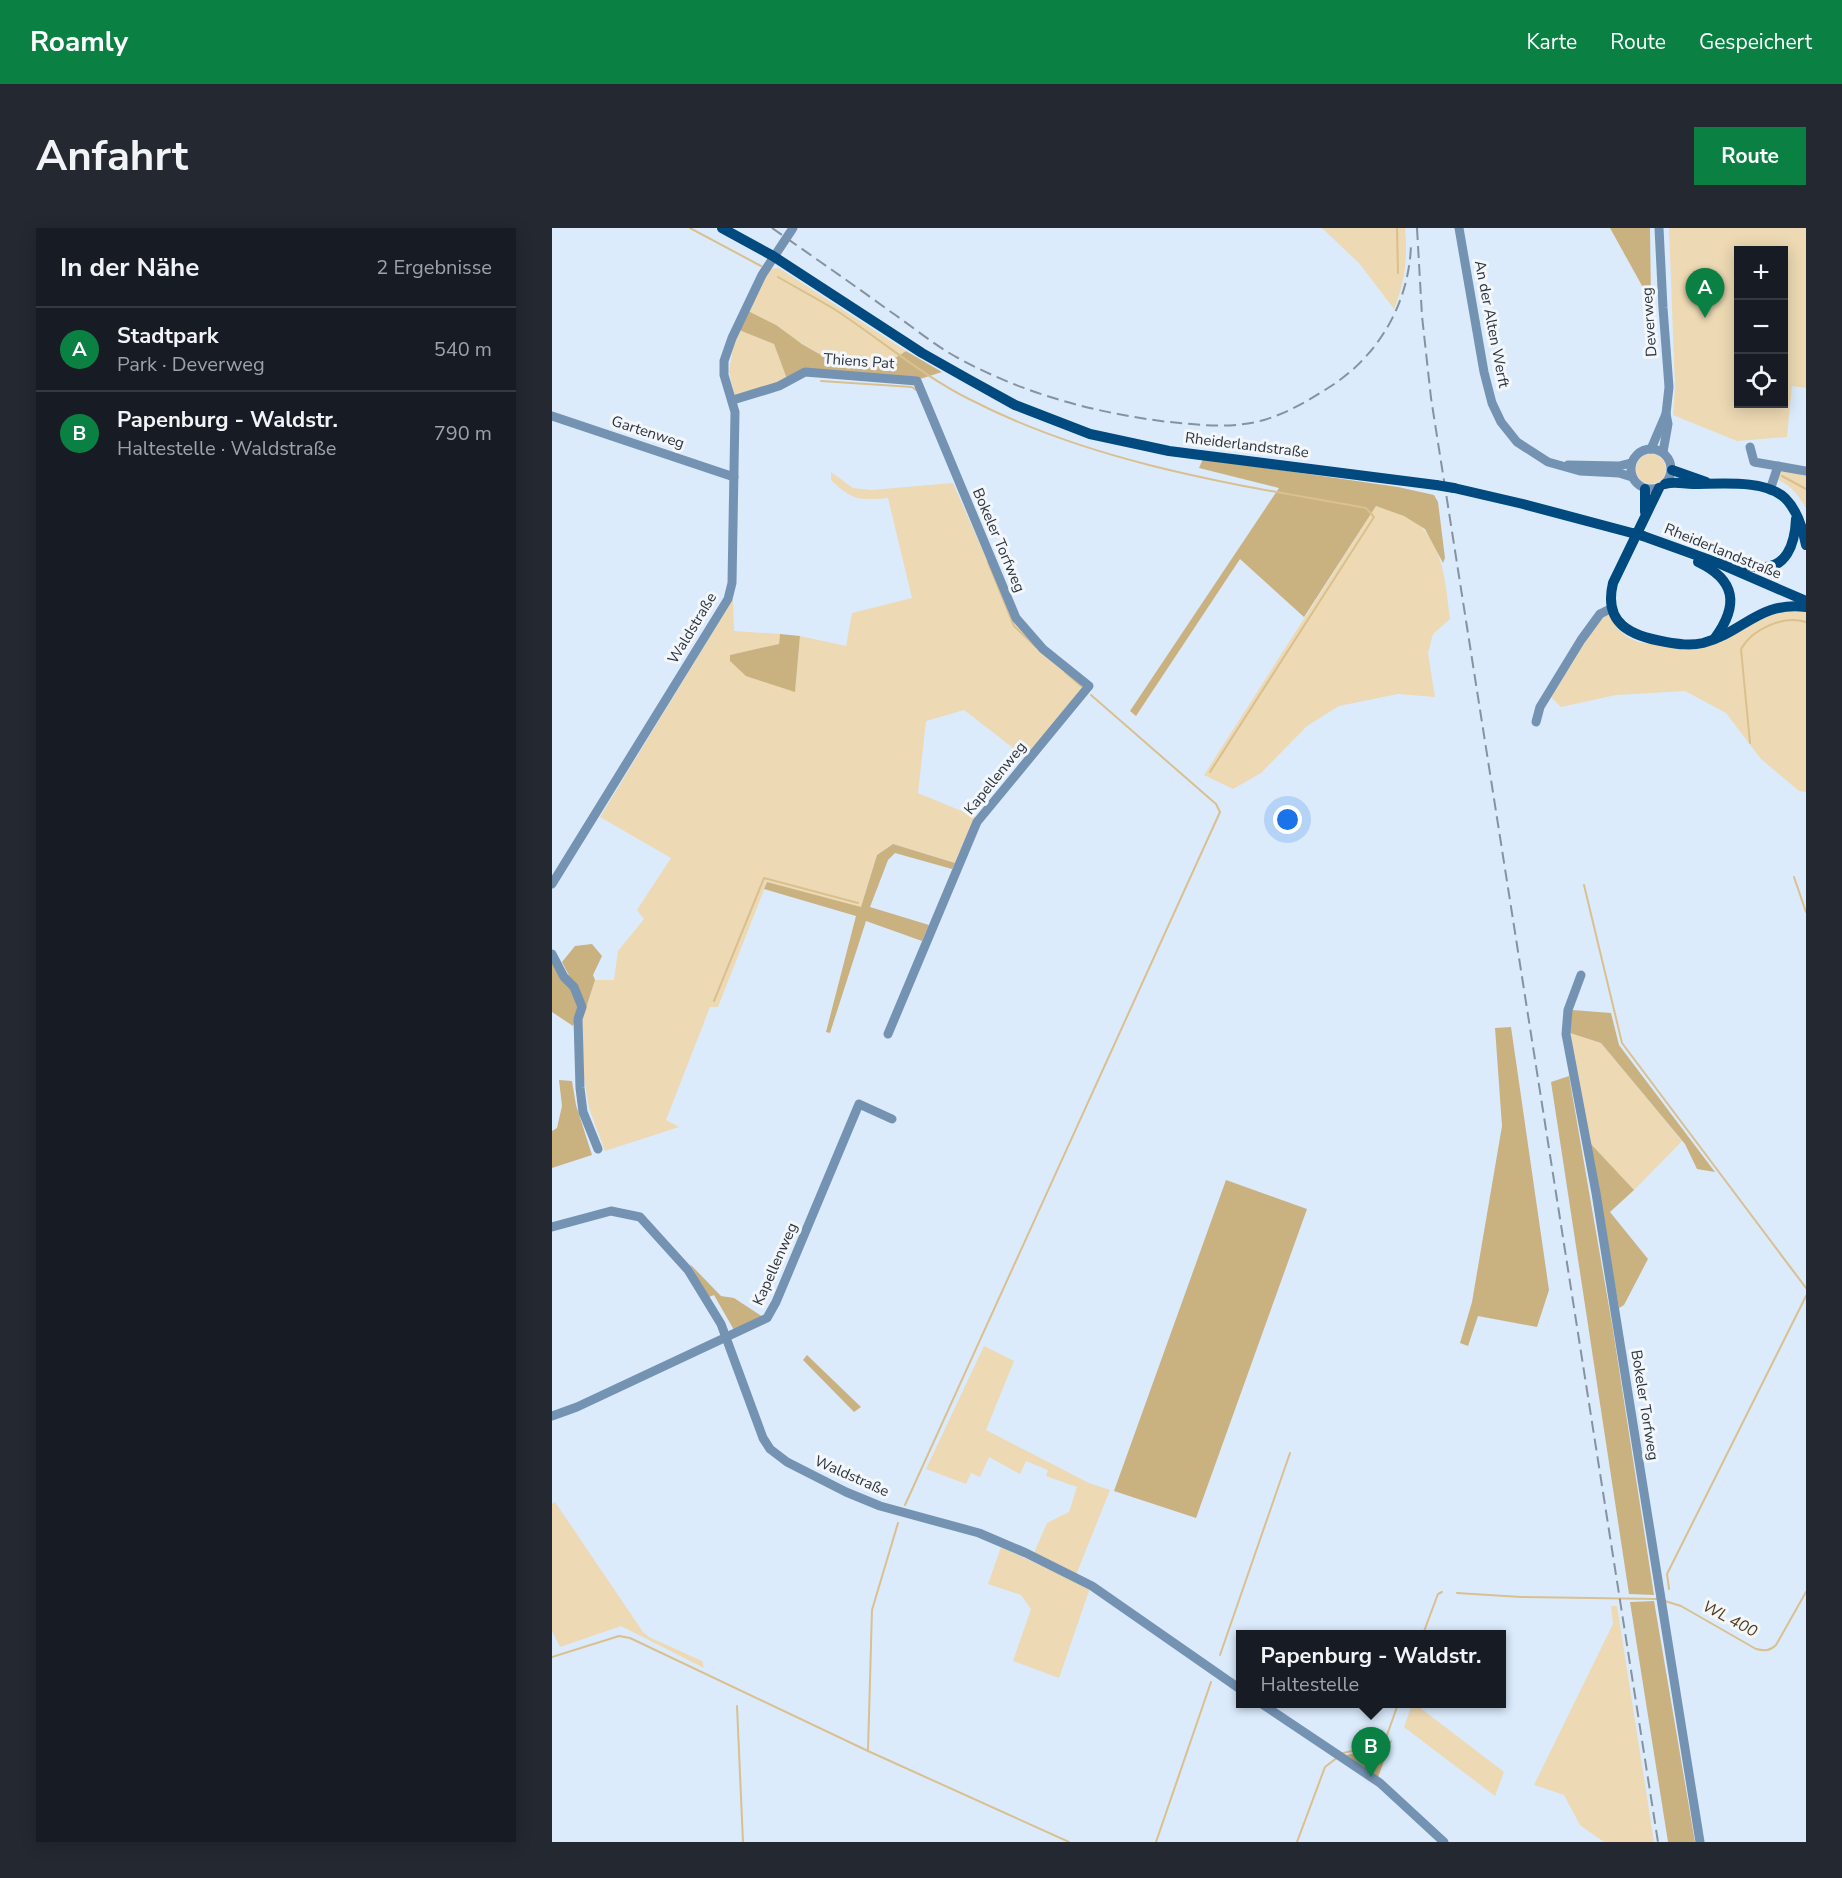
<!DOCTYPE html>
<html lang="de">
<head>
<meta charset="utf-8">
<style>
	body { margin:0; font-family:"Nunito Sans",sans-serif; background:#242831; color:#f1f3f6 }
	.controls { position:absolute; right:18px; top:18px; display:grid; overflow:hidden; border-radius:0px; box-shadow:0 3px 15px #0003 }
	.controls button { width:54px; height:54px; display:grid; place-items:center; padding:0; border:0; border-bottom:2px solid #363941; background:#171b24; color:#f1f3f6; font:30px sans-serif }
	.you { position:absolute; left:736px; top:592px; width:21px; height:21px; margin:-15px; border:4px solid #fff; border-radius:50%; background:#1a73e8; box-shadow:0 0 0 9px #1a73e833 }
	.badge { display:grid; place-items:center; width:39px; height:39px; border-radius:50%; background:#0b8043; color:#fff; font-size:20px; font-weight:700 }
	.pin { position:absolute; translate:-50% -50px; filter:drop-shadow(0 2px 3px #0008) }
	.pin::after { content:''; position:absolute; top:32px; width:21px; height:18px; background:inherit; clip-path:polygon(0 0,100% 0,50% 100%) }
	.popup { position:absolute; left:684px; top:1402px; width:270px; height:78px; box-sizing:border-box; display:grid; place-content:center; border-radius:0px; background:#171b24; filter:drop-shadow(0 2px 4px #0005); font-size:20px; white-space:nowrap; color:#9ea1a6 }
	.popup b { font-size:22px; color:#f1f3f6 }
	.popup::after { content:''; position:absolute; left:50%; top:100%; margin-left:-12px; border:12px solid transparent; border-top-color:#171b24 }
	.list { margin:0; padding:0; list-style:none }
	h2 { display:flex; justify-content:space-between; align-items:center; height:78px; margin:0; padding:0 24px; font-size:26px }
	h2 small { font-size:20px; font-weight:400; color:#9ea1a6 }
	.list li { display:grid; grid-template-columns:39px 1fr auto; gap:18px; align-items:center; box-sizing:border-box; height:84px; padding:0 24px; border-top:2px solid #363941 }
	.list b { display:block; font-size:22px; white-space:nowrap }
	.list p { margin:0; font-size:20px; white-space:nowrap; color:#9ea1a6 }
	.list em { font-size:20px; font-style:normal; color:#9ea1a6 }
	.icon { flex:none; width:33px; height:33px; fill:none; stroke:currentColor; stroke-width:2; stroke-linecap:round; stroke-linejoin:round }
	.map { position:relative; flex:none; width:1254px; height:1614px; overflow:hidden; border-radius:0px }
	header { display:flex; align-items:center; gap:36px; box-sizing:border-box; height:84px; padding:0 30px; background:#0b8043; color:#fff }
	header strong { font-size:28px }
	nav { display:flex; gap:33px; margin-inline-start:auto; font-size:21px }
	.intro { display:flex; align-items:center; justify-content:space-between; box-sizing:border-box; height:144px; padding:0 36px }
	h1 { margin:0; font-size:42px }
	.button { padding:15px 27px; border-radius:0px; background:#0b8043; color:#fff; font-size:21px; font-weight:700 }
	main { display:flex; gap:36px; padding:0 36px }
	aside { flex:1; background:#171b24; border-radius:0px; box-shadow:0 3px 15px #0003 }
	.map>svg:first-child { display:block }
	.green { fill:#edd9b3; fill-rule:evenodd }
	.forest { fill:#cab180 }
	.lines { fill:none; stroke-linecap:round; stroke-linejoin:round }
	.stream { stroke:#dac08f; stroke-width:2 }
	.minor { stroke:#7493b3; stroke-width:9 }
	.major { stroke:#004a80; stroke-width:10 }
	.rail { stroke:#86929e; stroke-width:2; stroke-dasharray:12 6; stroke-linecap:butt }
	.major-bridge { stroke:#004a80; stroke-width:10 }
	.labels { text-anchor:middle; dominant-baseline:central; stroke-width:6; stroke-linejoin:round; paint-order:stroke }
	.street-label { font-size:15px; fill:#2c343c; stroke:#f3f7fb }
	.water-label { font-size:16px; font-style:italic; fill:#503d16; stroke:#f3f7fb }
</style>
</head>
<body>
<header>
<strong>Roamly</strong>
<nav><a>Karte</a><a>Route</a><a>Gespeichert</a></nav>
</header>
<div class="intro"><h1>Anfahrt</h1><a class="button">Route</a></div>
<main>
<aside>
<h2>In der Nähe<small>2 Ergebnisse</small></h2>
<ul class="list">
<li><span class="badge">A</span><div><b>Stadtpark</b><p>Park · Deverweg</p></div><em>540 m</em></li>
<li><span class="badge">B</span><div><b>Papenburg - Waldstr.</b><p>Haltestelle · Waldstraße</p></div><em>790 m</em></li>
</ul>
</aside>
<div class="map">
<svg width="1254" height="1614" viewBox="0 0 1254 1614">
	<rect width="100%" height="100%" fill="#dbebfc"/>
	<g class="green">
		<path d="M770,0h83c3,29 0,54 -11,81l-35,-46z"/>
		<path d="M1117,0h137v160l-14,-2 -5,51 -50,4 -64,-26 2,-27zM1186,22h46v154h-46z"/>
		<polygon points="227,40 354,123 337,134 311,137 276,131 196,83 217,41"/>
		<polygon points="187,102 222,116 235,151 183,169 177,144 182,114"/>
		<circle cx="1099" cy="241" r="15"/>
		<path d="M1230,242l24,3v35c-8,-13 -15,-23 -30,-29z"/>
		<path d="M279,244l22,16 18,2 82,-7 60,136 72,67 -59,72 -62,-48 -38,11 -8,72 58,24 -21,46 -62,-19 -16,11 -16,53 -94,-26 -49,125h-8l-44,113 13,7 -74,24 -16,-43 -5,-30 -2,-58 13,-40h19l4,-29 26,-32 -7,-9 34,-52 -71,-41 133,-218 1,32 46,3 -1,10 -48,11 64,36 5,-55 46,10 6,-33 60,-15 -24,-100c-30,2 -35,3 -57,-18z"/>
		<path d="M824,278c16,5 39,11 49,25 20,25 21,58 25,88l-17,15 -5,19 7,44 -37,-3 -59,12 -32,20 -46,47 -28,16 -29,-14z"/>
		<polygon points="1241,382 1254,384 1254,564 1247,563 1209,531 1174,485 1133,463 1064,467 1009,479 999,469 1044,396 1051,389 1058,387 1066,401 1074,408 1086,414 1139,422 1154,419 1212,388"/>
		<polygon points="1018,805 1049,815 1130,913 1082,962 1038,915"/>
		<polygon points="432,1118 462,1133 434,1202 537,1255 558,1262 524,1347 482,1325 495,1295 517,1284 525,1259 494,1248 496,1242 474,1233 468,1246 437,1229 428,1249 419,1245 414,1256 374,1241"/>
		<polygon points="3,1274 91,1404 97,1409 150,1433 152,1440 69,1398 8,1419 0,1403 0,1276"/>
		<polygon points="449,1319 538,1360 507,1450 461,1433 479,1381 469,1367 436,1356"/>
		<polygon points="1059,1378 1065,1378 1102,1614 1053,1614 1049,1612 1028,1597 1012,1567 982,1557 1061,1396"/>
		<polygon points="860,1476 863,1476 952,1544 943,1568 852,1499"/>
	</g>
	<g class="forest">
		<polygon points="1058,0 1098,0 1099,74"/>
		<polygon points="196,83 224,97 250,116 276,131 311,137 337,134 354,123 390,144 368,151 252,142 235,151 222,116 187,102"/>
		<polygon points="651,231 846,259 882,267 886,274 893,330 891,335 873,301 852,288 824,278 752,389 688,331 584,488 578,483 727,260 647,240"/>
		<polygon points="228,406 248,408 243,464 194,448 178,433 178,427 227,416"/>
		<polygon points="341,616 403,635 400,641 343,625 336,632 318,679 377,697 370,713 314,693 278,805 274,804 304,688 212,661 215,654 309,679 325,627"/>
		<polygon points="40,716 50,728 41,747 43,752 34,780 10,734 23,718"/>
		<polygon points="0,732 19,761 27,780 21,798 0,784"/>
		<polygon points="1020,782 1059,785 1067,817 1163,944 1145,941 1133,916 1049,815 1018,805"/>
		<polygon points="959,799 997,1062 985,1099 926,1088 916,1118 908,1115 920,1074 950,898 943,800"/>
		<polygon points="1017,848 1061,1102 1102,1367 1077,1366 999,854"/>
		<polygon points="7,852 20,853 24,877 40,927 0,940 0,903 5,900 10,878"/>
		<polygon points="1038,915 1082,962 1058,984 1096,1031 1072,1077 1067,1080"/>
		<polygon points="674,952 755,981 644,1290 562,1263"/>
		<polygon points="138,1036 169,1068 182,1070 211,1089 182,1102 162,1067 157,1069"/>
		<polygon points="255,1127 309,1179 302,1184 251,1132"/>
		<polygon points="1102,1373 1143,1614 1116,1614 1078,1374"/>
		<polygon points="840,1512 826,1549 794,1527 829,1520"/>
	</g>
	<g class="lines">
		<g class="stream">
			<polyline points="138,0 209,38"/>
			<polyline points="845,0 846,45"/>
			<path d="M226,49c19,11 38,21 56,32 45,29 87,66 135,90 124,64 262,85 397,109l8,9 -164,255"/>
			<polyline points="269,153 360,159 364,162"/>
			<polyline points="1230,248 1254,261"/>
			<polyline points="436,334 462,398 484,419"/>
			<polyline points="513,444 529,458"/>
			<path d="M1198,515l-9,-94c11,-20 43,-34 65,-27"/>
			<polyline points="1242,649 1254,684"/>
			<polyline points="1032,657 1070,815 1254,1060"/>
			<polyline points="162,773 212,650 306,675"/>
			<polyline points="353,1277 668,584 664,576 539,467"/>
			<polyline points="1117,1361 1115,1346 1254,1068"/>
			<polyline points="905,1365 969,1369 1105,1371"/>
			<path d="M1113,1373l16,5 75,43c9,2 14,2 20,-4l30,-53"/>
			<polyline points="871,1406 886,1366 890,1364"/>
			<polyline points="668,1427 738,1225"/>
			<polyline points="0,1429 67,1408 78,1410 316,1523 517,1614"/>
			<polyline points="185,1478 191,1614"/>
			<polyline points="316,1522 320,1382 346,1295"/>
			<polyline points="791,1525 828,1517 834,1510 846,1476"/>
			<polyline points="604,1614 659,1454"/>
			<polyline points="745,1614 773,1539 786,1529"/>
		</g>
		<g class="minor">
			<polyline points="907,0 932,144 940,175 949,194 965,214 996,234 1028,243 1067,245 1080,249"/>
			<polyline points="1107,0 1111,80 1117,159 1114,186 1116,196 1111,224"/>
			<polyline points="181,172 227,158 253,144 365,153 464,390 491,421 537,458 425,594 336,806"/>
			<polyline points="0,188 182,249"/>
			<polyline points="1198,219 1202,234 1254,243"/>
			<circle cx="1099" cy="241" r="20"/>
			<polyline points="1099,221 1114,186"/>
			<polyline points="1016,237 1067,238 1079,235"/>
			<polyline points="1218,262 1226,238"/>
			<polyline points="984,494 988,479 1029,412 1048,386 1060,380"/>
			<polyline points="0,656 176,371 180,355 183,184 172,147 172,133 180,110 210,47 241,0"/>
			<polyline points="0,726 12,749 22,759 30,779 26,791 28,860 31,884 46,921"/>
			<polyline points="1029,747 1016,782 1014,806 1044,965 1148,1614"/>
			<polyline points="0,999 59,983 88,989 136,1042 169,1096 211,1210 218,1221 235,1234 294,1264 328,1278 427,1305 474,1325 540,1358 688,1461"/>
			<polyline points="0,1188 25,1179 215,1090 224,1074 307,876 340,891"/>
			<polyline points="710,1476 828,1555 892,1614"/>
		</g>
		<g class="major">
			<polyline points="170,0 221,28 370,125 416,151 463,177 538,206 617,223 884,257"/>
			<polyline points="1120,242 1154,254"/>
			<path d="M1113,256c10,-3 18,0 28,0 26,0 72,-5 92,14 12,12 18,31 21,47"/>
			<polyline points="902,260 971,276 1080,305"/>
			<path d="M1107,260l-46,95c-10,41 18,53 53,59 12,2 24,4 37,1 41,-11 56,-42 103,-36"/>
			<polyline points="1093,284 1093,261"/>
			<polyline points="1091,308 1166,335 1254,373"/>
			<path d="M1146,334c38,18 41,43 17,76"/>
			<path d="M1170,334c12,-1 22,3 34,5 31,4 39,-24 40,-48"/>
		</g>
		<g class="rail">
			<path d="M220,0c40,28 79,55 119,84 22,15 43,33 67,46 66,36 137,55 211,64 32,3 63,7 95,-2 23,-7 44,-19 64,-32 50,-31 81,-84 83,-143"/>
			<polyline points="865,0 870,88 879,170 1106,1614"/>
		</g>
		<g class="major-bridge">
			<polyline points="884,257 902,260"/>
			<polyline points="1080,305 1091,308"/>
		</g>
	</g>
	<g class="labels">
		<g class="street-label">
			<text transform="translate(1097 94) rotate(-94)">Deverweg</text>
			<text transform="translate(940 96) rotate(79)">An der Alten Werft</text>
			<text transform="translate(307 133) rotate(4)">Thiens Pat</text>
			<text transform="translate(96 204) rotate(18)">Gartenweg</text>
			<text transform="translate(695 217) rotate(7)">Rheiderlandstraße</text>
			<text transform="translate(447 312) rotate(67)">Bokeler Torfweg</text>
			<text transform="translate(1171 323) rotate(22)">Rheiderlandstraße</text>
			<text transform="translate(140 400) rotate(-59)">Waldstraße</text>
			<text transform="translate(443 550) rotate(-51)">Kapellenweg</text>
			<text transform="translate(223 1036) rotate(-66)">Kapellenweg</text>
			<text transform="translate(1093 1177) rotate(81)">Bokeler Torfweg</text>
			<text transform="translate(300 1248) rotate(24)">Waldstraße</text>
		</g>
		<g class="water-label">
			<text transform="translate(1178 1391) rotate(28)">WL 400</text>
		</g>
	</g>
</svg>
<div class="controls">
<button>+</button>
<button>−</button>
<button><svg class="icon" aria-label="locate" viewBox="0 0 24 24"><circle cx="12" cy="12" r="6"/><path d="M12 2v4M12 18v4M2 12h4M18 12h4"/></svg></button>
</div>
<div class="you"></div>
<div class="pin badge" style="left:1153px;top:90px">A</div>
<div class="pin badge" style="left:819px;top:1549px">B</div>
<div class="popup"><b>Papenburg - Waldstr.</b>Haltestelle</div>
</div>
</main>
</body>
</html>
